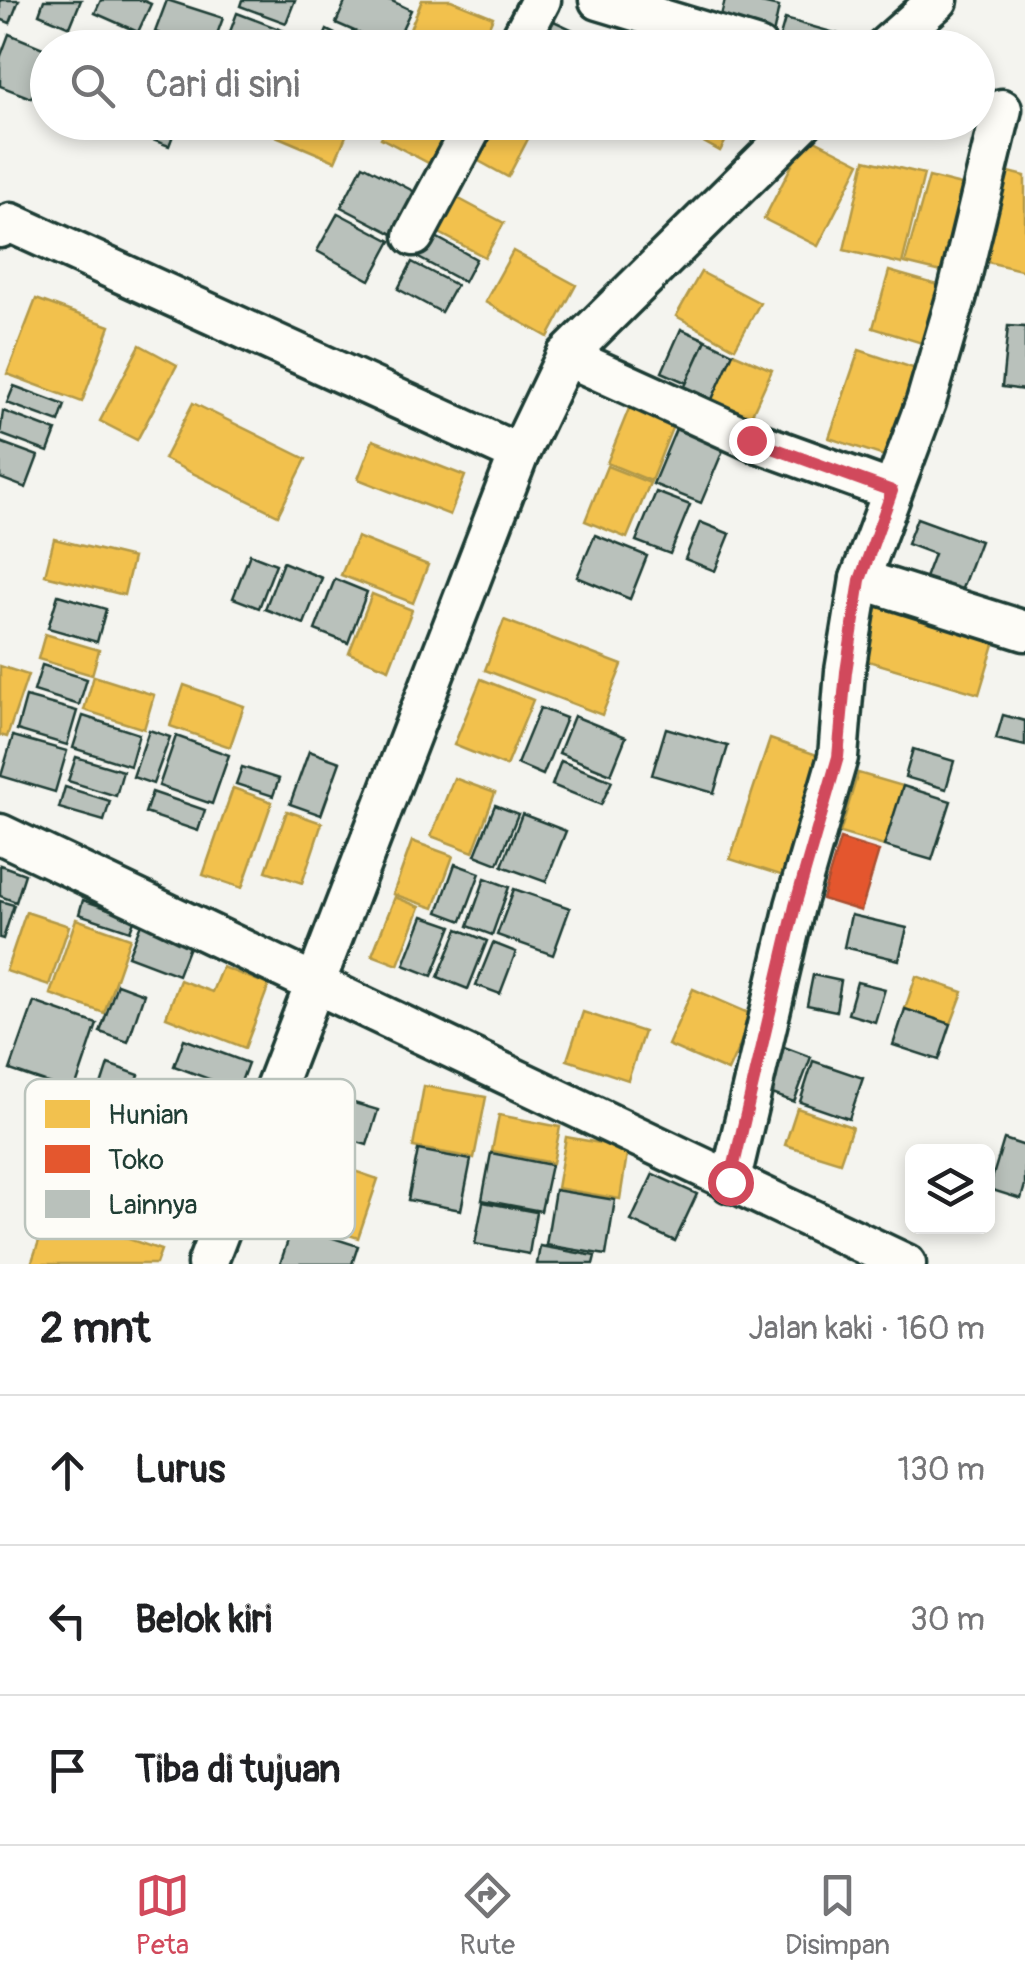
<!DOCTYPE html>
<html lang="id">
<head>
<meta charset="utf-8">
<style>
	body { margin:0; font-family:Pangolin,sans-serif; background:#f6f6f6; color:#202124 }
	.controls { position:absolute; right:30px; bottom:30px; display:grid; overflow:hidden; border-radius:15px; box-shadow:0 5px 15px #0003 }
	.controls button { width:90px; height:90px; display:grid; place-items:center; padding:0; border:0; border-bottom:2px solid #e0e0e0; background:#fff; color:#202124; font:50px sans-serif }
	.stop { position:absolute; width:30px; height:30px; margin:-22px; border:8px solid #d1495b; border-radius:50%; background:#fff }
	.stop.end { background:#d1495b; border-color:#fff; box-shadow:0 2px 10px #0008 }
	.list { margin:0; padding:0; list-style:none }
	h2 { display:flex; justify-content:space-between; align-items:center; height:130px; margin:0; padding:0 40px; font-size:42px }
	h2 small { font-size:32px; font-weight:400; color:#757577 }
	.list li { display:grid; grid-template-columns:65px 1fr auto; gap:30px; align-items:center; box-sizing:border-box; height:150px; padding:0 40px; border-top:2px solid #e0e0e0 }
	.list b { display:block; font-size:38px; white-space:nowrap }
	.list em { font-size:32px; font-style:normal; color:#757577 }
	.icon { flex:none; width:55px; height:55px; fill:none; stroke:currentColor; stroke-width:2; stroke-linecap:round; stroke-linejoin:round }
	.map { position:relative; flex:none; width:1025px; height:1264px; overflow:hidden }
	.search { position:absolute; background:#fff; box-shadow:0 5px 15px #0003; left:30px; right:30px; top:30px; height:110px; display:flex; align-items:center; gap:25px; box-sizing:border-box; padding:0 35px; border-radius:55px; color:#757577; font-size:38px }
	.sheet { height:580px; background:#fff }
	nav { display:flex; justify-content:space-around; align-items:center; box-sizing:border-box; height:140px; border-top:2px solid #e0e0e0; background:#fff; font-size:28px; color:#757577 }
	nav a { display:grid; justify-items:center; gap:5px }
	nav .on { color:#d1495b }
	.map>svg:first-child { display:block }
	.homes { fill:#f2c14e; stroke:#b39946; stroke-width:2.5 }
	.shops { fill:#e4572e; stroke:#a94f30; stroke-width:2.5 }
	.building { fill:#b9c1bb; stroke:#1f3d34; stroke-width:2.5 }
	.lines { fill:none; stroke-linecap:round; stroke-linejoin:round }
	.minor-casing { stroke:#1f3d34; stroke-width:45 }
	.minor { stroke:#fdfcf7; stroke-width:38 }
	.route { stroke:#d1495b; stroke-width:12 }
	.key { fill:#fdfcf7; stroke:#bac3bc; stroke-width:2.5 }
	.key-label { font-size:28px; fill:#1f3d34 }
</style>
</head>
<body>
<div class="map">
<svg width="1025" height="1264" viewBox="0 0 1025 1264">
	<rect width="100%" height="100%" fill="#f4f4ef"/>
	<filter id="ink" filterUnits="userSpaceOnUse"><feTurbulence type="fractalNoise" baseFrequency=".01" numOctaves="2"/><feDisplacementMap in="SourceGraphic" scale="20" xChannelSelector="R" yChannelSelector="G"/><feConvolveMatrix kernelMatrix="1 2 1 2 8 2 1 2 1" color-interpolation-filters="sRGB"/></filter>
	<g filter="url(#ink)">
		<g class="homes">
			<polygon points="422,0 451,0 493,17 480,48 412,48 404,44"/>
			<polygon points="283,122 352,122 335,161 276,136"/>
			<polygon points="390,122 463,122 438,168 381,138"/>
			<polygon points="483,122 502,122 529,137 508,177 466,154"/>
			<polygon points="667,122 736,122 720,151"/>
			<polygon points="807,136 860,163 818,246 764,219"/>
			<polygon points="865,160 924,174 902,264 844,250"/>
			<polygon points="997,169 1025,176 1025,271 975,259"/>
			<polygon points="929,177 977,189 954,275 905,263"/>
			<polygon points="448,193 504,223 485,257 430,228"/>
			<polygon points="513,251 576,285 548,337 485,302"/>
			<polygon points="889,271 952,289 935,347 873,328"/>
			<polygon points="701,272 760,303 735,348 676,316"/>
			<polygon points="36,299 110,326 82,402 7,374"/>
			<polygon points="140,345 177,365 137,440 100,421"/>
			<polygon points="859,350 916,369 887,457 829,438"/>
			<polygon points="733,353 772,370 747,425 708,408"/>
			<polygon points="193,403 306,459 278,515 164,459"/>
			<polygon points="630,406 674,423 651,481 607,463"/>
			<polygon points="373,440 465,476 450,515 358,479"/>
			<polygon points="607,466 650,483 627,538 585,521"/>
			<polygon points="357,537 428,565 413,603 341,575"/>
			<polygon points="54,539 133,558 124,595 45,575"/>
			<polygon points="372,594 412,610 389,669 349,653"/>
			<polygon points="875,598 997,634 979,694 858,658"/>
			<polygon points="504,620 622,665 602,715 485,670"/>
			<polygon points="45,634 99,650 92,675 38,659"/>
			<polygon points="0,666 28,675 7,737 0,735"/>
			<polygon points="94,676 154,695 144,729 84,710"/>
			<polygon points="481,679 533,700 506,766 454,745"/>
			<polygon points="184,685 244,706 230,747 170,726"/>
			<polygon points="770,739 829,759 790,878 730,859"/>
			<polygon points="858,773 903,786 884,846 840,833"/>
			<polygon points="454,778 495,793 473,852 431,836"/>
			<polygon points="233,788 272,802 242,888 203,875"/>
			<polygon points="287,811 322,823 302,883 266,871"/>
			<polygon points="412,841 453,856 434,908 393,894"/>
			<polygon points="395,897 420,907 398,965 372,955"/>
			<polygon points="26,912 69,926 49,985 6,971"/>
			<polygon points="76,919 130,938 104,1013 50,994"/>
			<polygon points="222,967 269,985 245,1048 166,1017 180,980 212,992"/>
			<polygon points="916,976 963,992 951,1024 905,1009"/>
			<polygon points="693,989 753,1015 728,1071 668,1045"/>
			<polygon points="583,1012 644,1032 628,1080 567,1060"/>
			<polygon points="424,1086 486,1097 474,1158 413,1147"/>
			<polygon points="797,1108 852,1127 840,1162 785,1145"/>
			<polygon points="499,1115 560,1127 553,1163 492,1151"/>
			<polygon points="566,1137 628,1148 620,1199 557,1188"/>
			<polygon points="280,1146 378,1179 358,1238 261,1206"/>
			<polygon points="49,1212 161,1250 156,1264 31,1264"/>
		</g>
		<polygon class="shops" points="840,839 879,851 861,911 822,899"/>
		<g class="building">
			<polygon points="0,0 19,0 10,23 0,19"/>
			<polygon points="44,0 81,0 70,27 39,14"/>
			<polygon points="101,0 142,0 151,4 138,32 95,13"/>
			<polygon points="167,0 223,18 212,48 199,48 155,32"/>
			<polygon points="242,0 295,0 286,23 240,6"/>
			<polygon points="346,0 390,0 411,10 393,48 336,23"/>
			<polygon points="725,0 748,0 779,7 771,44 717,32"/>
			<polygon points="237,13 287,32 282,48 224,48"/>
			<polygon points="543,16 586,36 581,48 572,48 535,30"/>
			<polygon points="785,19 839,34 835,48 777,47"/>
			<polygon points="327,30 364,48 319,48"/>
			<polygon points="9,34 48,50 48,58 31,98 0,86 0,58"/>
			<polygon points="131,122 178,122 169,146 128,131"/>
			<polygon points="363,165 417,193 395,235 341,207"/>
			<polygon points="338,213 391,241 370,280 317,251"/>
			<polygon points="425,231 476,259 464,282 413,255"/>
			<polygon points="412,262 456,285 441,312 398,289"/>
			<polygon points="1008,326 1025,327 1025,390 1002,387"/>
			<polygon points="681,329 706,340 687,383 662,372"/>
			<polygon points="706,340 733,353 708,408 681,395"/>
			<polygon points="14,386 65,405 59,422 7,403"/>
			<polygon points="3,411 56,431 48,452 0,434"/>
			<polygon points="676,429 724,448 701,503 653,484"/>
			<polygon points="0,442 38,456 26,488 0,478"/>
			<polygon points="656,492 690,505 670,554 636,541"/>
			<polygon points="917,518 980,541 958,599 922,586 934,554 907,544"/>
			<polygon points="700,522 730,534 715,571 685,559"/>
			<polygon points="595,535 647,556 630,599 577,577"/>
			<polygon points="250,554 276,564 259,608 233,598"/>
			<polygon points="283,562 322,578 304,624 265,609"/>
			<polygon points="335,579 367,592 348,643 315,630"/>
			<polygon points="58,595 106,609 97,642 48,628"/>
			<polygon points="42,665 87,679 79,705 34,691"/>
			<polygon points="26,697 77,711 67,745 17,730"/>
			<polygon points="540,708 566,718 543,775 517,764"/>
			<polygon points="1003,715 1025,721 1025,746 996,739"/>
			<polygon points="83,716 139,734 130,766 73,748"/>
			<polygon points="574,716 626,737 611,774 559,753"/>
			<polygon points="666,728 728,746 714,793 652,775"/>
			<polygon points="149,730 170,737 153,784 133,777"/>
			<polygon points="13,736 67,751 55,792 1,776"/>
			<polygon points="176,736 229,755 212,804 159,786"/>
			<polygon points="913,749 954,761 946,789 905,777"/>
			<polygon points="309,751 340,762 321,815 290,804"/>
			<polygon points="76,757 123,771 116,796 68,781"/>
			<polygon points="561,761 612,781 601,805 552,785"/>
			<polygon points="242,767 279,779 273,796 236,784"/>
			<polygon points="903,786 951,801 932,860 884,846"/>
			<polygon points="65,787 110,801 104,821 59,808"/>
			<polygon points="152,792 205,810 198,831 145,813"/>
			<polygon points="495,805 518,814 498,864 475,855"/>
			<polygon points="522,814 566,831 546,882 502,866"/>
			<polygon points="455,864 480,873 462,921 438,912"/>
			<polygon points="0,865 25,874 16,902 0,896"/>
			<polygon points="485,878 509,887 492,935 468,926"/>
			<polygon points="514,889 570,908 553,955 497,935"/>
			<polygon points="83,900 135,918 130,931 79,914"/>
			<polygon points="0,901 14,905 3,939 0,938"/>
			<polygon points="851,915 907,928 899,960 844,947"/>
			<polygon points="423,916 452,926 432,976 404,965"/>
			<polygon points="142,921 192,939 178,975 128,956"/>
			<polygon points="458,929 487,941 468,989 438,977"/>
			<polygon points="493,943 516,952 500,994 476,985"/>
			<polygon points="813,975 841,981 836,1011 807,1005"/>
			<polygon points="857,982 885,989 875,1022 848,1014"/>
			<polygon points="117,984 144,994 128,1042 100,1032"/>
			<polygon points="34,1002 97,1024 74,1092 10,1070"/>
			<polygon points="905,1009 951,1024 939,1060 893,1045"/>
			<polygon points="184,1039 248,1063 238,1090 174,1066"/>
			<polygon points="784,1047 811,1057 794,1102 767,1092"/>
			<polygon points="813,1061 863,1078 849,1119 800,1102"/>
			<polygon points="108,1064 139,1075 125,1117 94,1107"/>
			<polygon points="320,1093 378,1110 367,1145 309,1128"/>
			<polygon points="1004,1139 1025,1146 1025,1185 1021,1199 989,1189"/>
			<polygon points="418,1150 471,1160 461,1210 408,1200"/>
			<polygon points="491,1153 551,1165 541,1211 482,1200"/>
			<polygon points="653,1174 697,1194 675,1241 631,1221"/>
			<polygon points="555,1190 615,1200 606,1255 546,1245"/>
			<polygon points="483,1202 536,1212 529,1254 475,1244"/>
			<polygon points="293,1225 358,1246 352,1264 280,1264"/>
			<polygon points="540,1246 595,1256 593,1264 537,1264"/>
		</g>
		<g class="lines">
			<g class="minor-casing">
				<g id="minor">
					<polyline points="599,0 758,48"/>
					<polyline points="516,48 541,0"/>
					<polyline points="884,48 938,0"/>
					<polyline points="0,228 11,223 519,454"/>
					<polyline points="414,236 475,122"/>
					<polyline points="566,356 751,440 892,491"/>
					<polyline points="860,579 1025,631"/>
					<polyline points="0,834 906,1264"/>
					<polyline points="730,1183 795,906 838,757 845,671 860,579 926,402 957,295 1002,109"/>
					<polyline points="207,1264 519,454 566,356 803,122"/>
				</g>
			</g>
			<use href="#minor" class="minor"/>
		</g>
	</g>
	<g class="lines" filter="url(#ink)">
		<polyline class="route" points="730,1182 795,906 838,757 846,672 860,580 892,491 751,440"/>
	</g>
	<rect x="25" y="1079" width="330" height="160" rx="15" class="key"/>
	<rect x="45" y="1100" width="45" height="28" fill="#f2c14e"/>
	<rect x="45" y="1145" width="45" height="28" fill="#e4572e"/>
	<rect x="45" y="1190" width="45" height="28" fill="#b9c1bb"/>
	<g class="key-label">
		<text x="108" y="1124">Hunian</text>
		<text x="108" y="1169">Toko</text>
		<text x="108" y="1214">Lainnya</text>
	</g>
</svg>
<div class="controls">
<button><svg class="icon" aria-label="layers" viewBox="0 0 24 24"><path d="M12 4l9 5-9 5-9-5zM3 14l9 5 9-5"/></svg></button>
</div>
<div class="stop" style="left:730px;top:1182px"></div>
<div class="stop end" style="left:751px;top:440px"></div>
<div class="search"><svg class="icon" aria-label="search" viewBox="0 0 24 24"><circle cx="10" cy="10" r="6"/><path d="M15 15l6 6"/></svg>Cari di sini</div>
</div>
<section class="sheet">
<h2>2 mnt<small>Jalan kaki · 160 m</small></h2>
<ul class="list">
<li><svg class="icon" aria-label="ahead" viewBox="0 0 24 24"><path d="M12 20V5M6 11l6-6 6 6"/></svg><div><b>Lurus</b></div><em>130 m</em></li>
<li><svg class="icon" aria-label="left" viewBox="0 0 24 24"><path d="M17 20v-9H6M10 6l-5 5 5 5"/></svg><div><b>Belok kiri</b></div><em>30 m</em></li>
<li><svg class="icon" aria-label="arrive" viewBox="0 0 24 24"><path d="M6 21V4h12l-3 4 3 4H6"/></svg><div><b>Tiba di tujuan</b></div></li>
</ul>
</section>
<nav>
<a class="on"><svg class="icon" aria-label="map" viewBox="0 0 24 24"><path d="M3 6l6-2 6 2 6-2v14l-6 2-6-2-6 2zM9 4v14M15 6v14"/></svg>Peta</a>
<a><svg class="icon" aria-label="directions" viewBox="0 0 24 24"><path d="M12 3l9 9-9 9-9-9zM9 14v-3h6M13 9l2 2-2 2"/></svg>Rute</a>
<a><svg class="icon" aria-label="saved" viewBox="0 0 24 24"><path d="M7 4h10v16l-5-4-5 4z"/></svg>Disimpan</a>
</nav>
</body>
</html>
